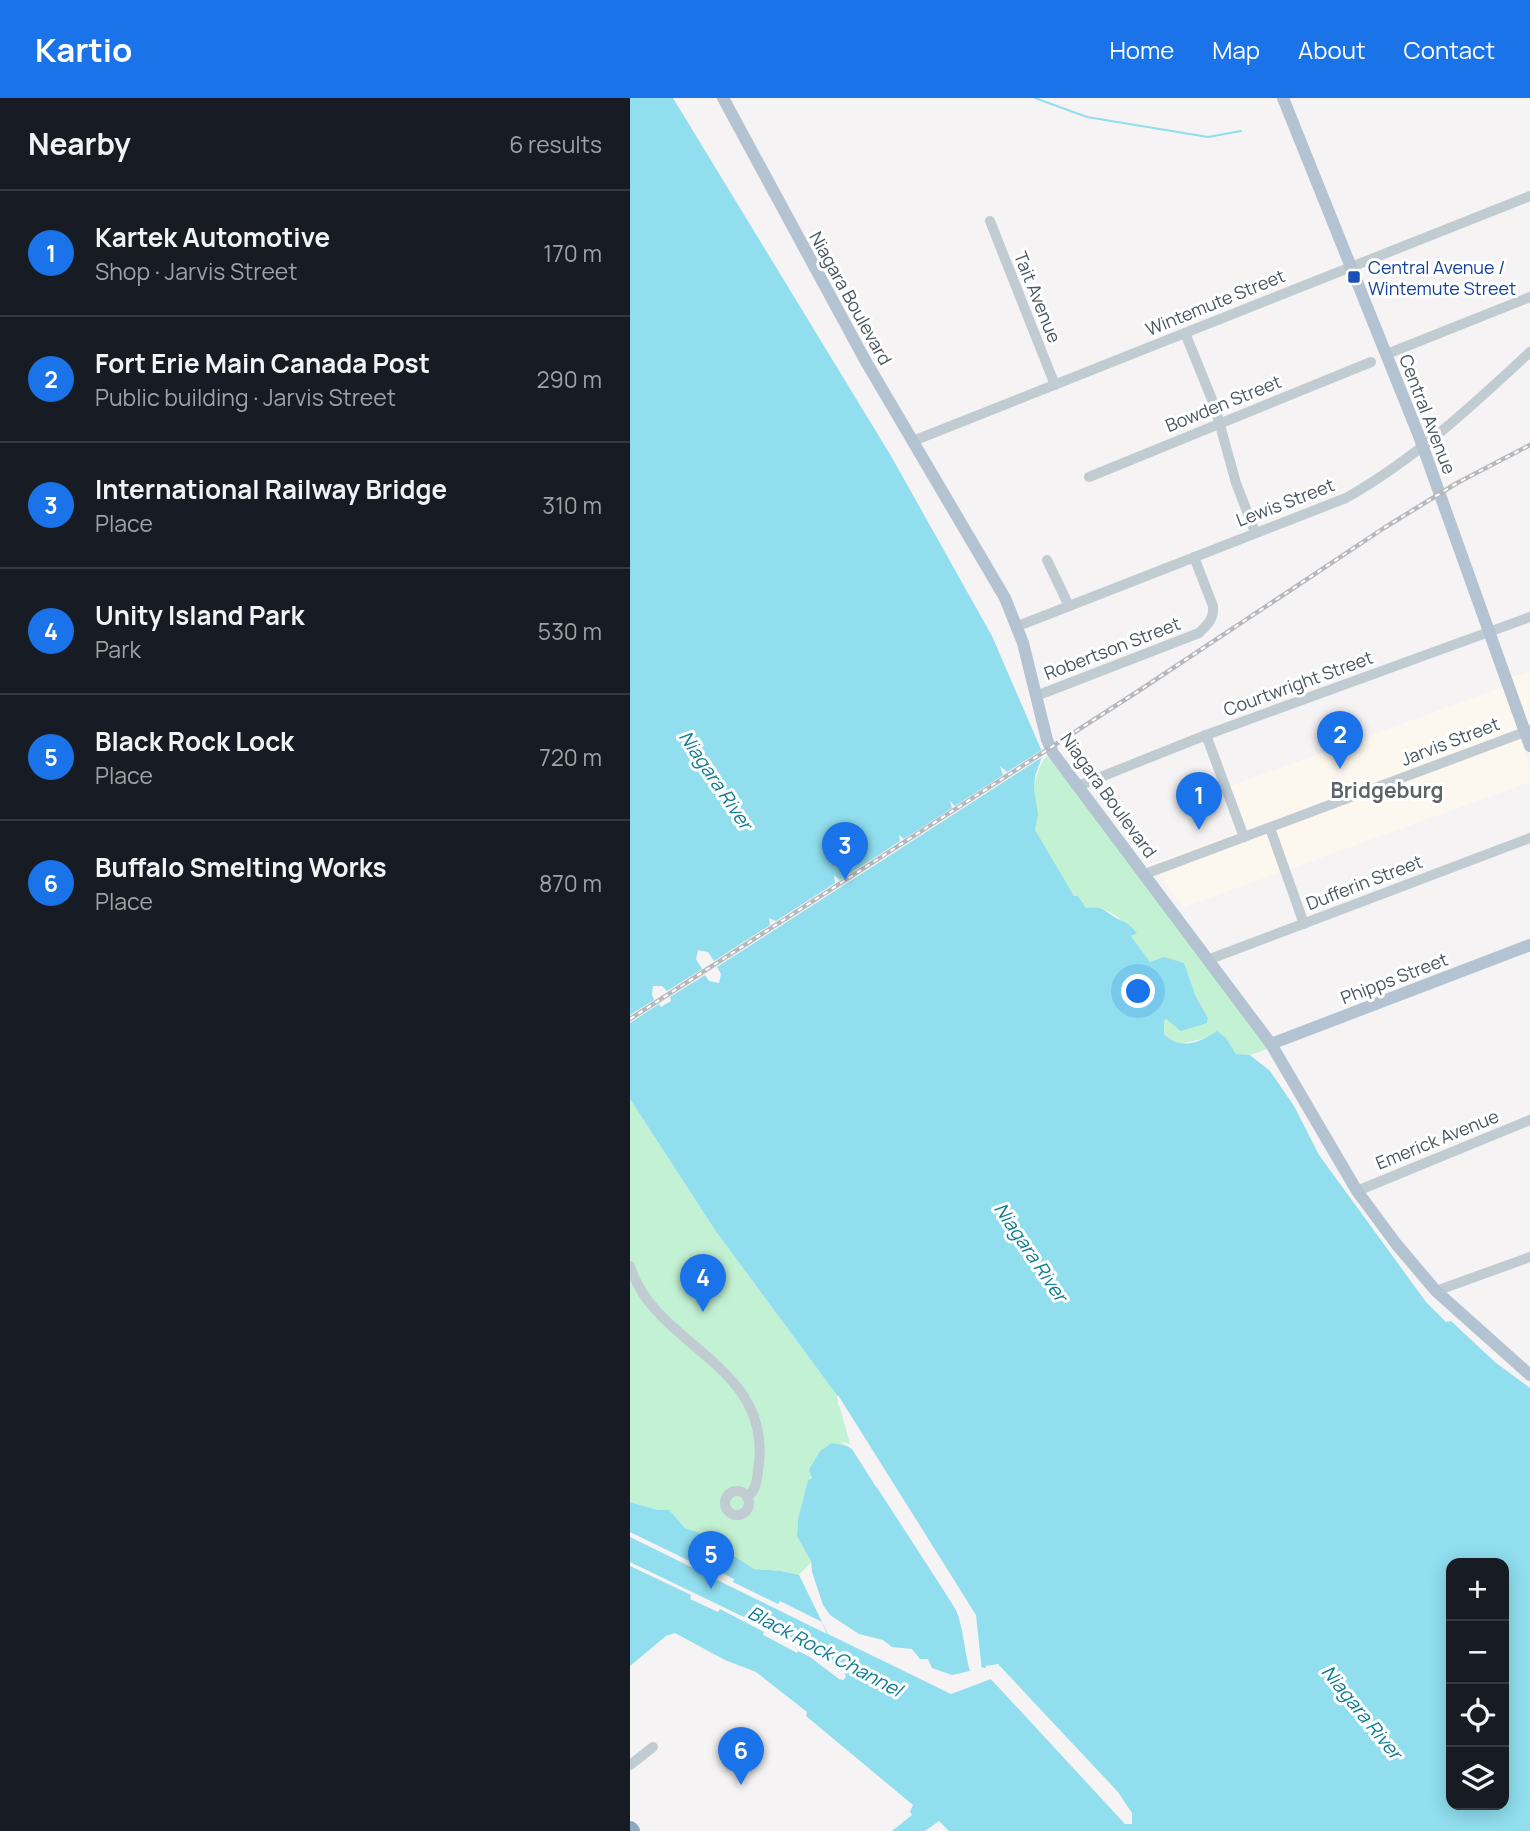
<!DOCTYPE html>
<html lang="en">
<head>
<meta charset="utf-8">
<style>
	body { margin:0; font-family:Manrope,sans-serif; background:#242831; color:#f1f3f6 }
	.controls { position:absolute; right:21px; bottom:21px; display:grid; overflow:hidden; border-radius:14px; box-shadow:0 4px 18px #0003 }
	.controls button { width:63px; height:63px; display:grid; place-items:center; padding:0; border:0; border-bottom:2px solid #363941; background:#171b24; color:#f1f3f6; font:35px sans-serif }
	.you { position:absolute; left:509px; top:894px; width:24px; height:24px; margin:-18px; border:5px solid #fff; border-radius:50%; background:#1a73e8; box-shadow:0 0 0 10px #1a73e833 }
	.badge { display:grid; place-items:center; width:46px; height:46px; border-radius:50%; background:#1a73e8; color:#fff; font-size:23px; font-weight:700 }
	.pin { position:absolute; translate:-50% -58px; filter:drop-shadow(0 2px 4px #0008) }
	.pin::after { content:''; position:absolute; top:37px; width:24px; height:21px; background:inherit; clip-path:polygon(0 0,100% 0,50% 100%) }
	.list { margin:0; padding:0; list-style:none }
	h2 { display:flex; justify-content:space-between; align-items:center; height:91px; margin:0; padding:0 28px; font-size:30px }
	h2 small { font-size:23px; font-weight:400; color:#9ea1a6 }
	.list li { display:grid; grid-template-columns:46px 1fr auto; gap:21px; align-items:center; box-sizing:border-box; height:126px; padding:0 28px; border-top:2px solid #363941 }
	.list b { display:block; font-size:26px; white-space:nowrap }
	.list p { margin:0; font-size:23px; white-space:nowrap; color:#9ea1a6 }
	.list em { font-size:23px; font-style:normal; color:#9ea1a6 }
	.icon { flex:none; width:38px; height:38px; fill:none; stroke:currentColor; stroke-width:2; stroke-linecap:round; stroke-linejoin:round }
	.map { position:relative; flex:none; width:900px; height:1733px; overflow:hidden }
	header { display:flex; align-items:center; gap:42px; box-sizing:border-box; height:98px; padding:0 35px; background:#1a73e8; color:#fff }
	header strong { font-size:33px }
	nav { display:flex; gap:38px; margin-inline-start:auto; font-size:24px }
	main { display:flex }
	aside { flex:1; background:#171b24 }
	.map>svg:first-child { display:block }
	.commercial { fill:#fdf8ef }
	.green { fill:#c3f1d3 }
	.water { fill:#90deee; fill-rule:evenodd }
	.pier { fill:#f5f3f3 }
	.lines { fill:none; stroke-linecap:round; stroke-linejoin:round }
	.stream { stroke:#90deee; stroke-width:2 }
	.minor { stroke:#c1cbd2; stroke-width:10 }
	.major { stroke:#b3c3d1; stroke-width:12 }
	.highway { stroke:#8ba8c1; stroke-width:16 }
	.rail-casing { stroke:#b5b8bd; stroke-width:4.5 }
	.rail { stroke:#fff; stroke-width:2; stroke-dasharray:5; stroke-linecap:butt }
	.transit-dot { fill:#1a4fb4; stroke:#fff; stroke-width:2.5 }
	.labels { text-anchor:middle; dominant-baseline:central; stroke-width:6; stroke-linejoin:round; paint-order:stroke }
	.transit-label { font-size:18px; fill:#164399; stroke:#fff; text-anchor:start }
	.street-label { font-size:18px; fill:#4a5761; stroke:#fff }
	.water-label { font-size:19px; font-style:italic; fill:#0d7c92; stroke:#fff }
	.quarter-label { font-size:21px; font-weight:bold; fill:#5f6368; stroke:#fff }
</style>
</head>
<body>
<header>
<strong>Kartio</strong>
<nav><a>Home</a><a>Map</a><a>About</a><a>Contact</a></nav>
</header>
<main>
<aside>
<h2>Nearby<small>6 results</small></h2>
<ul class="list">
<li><span class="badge">1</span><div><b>Kartek Automotive</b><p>Shop · Jarvis Street</p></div><em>170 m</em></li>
<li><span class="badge">2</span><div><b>Fort Erie Main Canada Post</b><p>Public building · Jarvis Street</p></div><em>290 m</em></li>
<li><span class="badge">3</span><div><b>International Railway Bridge</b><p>Place</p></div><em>310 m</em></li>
<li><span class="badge">4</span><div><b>Unity Island Park</b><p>Park</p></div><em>530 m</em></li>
<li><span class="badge">5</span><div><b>Black Rock Lock</b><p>Place</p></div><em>720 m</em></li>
<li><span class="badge">6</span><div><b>Buffalo Smelting Works</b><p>Place</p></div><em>870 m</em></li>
</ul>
</aside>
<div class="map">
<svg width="900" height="1733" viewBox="0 0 900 1733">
	<rect width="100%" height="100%" fill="#f5f3f3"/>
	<g class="commercial">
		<polygon points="900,573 900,640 878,581"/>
		<polygon points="873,589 900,668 900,684 554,809 521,766 607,735 592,691"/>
	</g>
	<g class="green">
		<path d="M417,658l78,99 145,193 -20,7 -14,-1 -10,-16c-6,0 -12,0 -18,0 -17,2 -31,12 -44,-4v-13l3,-2 7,6 33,-2 1,-5 -12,-21 -12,-34h-34l-19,-27 5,-3c-17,-14 -27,-28 -50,-25l-8,-12h-4c-10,-17 -33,-50 -39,-66 -6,-19 -2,-59 12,-74z"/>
		<polygon points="0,1001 85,1132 206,1296 221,1349 178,1382 168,1421 167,1438 182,1463 169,1477 151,1473 124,1471 90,1449 78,1438 55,1430 39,1412 28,1412 0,1404"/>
	</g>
	<g class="water">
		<path d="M0,0h43l218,358 101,180 51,118 -8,22 -1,14 4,24 -3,16 39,66h4l8,12c19,-2 17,3 32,11 9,4 12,6 19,14l-6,3 19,26 14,-5 20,6 12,34 12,21 -1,5 -26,8 -15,-12 -2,2v13c15,17 38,8 53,-3l9,7 10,16 14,1 20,16 24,35 25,49 107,147 20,20 5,-1 45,42 34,25v443h-581l-10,-10 -14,10h-33l20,-16 -2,-3 3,-7 -107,-89 1,-4 -51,-40 -31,-12 -50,-27 -9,3 -36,30v-164l28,8h11l16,18 23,8 12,11 34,22 27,2 18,4 29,59 123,60 40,-15 134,144 7,1v-7l-137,-147 -15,-3 -7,-55 -137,-218 -121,-164 -85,-131zM821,1465h53v242h-53z"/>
		<path d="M202,1345l19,4 25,40 6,3 74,120c8,20 8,41 14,61l-18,4 -20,-7 -4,-9h-8l-8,-10 -20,-2 -9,-7 -24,-6 -29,-19 -7,-10 -11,-33 -1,-11 -14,-25 1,-17 10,-39 4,-2 -3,-8 11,-19z"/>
	</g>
	<g class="pier">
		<polygon points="415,650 417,656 87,869 91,876 89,885 79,883 75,877 40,899 41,903 31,909 29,906 0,925 0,917 24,902 22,896 23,888 32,888 37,893 72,871 66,861 68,852 78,854 84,863 140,827 139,820 146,823 205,785 204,777 210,782 270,743 269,737 274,741 322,710 320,703 325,708 373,677 370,668 377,674"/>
		<polygon points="208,1297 346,1517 352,1573 347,1570 340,1516 208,1306"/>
		<polygon points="209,1343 224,1347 249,1386 255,1390 329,1510 335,1525 338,1554 343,1573 341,1576 331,1519 222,1351"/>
		<polygon points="0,1434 74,1470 77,1467 79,1468 104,1481 103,1484 148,1506 150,1503 192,1524 197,1536 0,1439"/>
		<polygon points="0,1464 188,1555 214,1574 216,1579 213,1582 209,1581 180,1559 168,1553 167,1555 139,1540 133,1537 134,1534 90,1511 88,1514 60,1501 61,1497 0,1468"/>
		<polygon points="368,1566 488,1694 502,1715 502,1726 495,1726 361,1581 362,1577 499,1722 362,1575 364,1573 356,1574 356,1568"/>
	</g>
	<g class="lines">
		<polyline class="stream" points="405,0 457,19 578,39 611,33"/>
		<g class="minor">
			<polyline points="360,123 425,287"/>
			<polyline points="555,235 585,309 606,385 625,434"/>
			<polyline points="757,256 900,199"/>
			<polyline points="283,343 900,98"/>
			<polyline points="459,379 741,264"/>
			<polyline points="417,462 439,508"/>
			<path d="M388,528l328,-128c69,-39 126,-92 184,-146"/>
			<path d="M406,598l163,-63c9,-9 15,-14 14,-27l-19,-49"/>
			<polyline points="576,637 614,739"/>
			<polyline points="448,688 576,637 900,519"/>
			<polyline points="640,730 674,826"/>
			<polyline points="515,776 900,632"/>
			<polyline points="580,861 900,740"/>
			<polyline points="727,1093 900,1022"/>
			<path d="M0,1168c24,80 140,97 129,197 -2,13 -1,26 -12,34"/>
			<polyline points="806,1193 900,1159"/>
			<circle cx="107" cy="1405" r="12"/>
			<polyline points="0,1667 23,1649"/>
		</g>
		<g class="major">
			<polyline points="93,0 235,262 375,500 393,545 417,642 423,655 641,946 727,1093 767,1147 806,1193 900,1277"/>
			<polyline points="653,0 789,338 900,648"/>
			<polyline points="641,946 900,847"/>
		</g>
		<polyline class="highway" points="0,1731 2,1733"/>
		<g class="rail-casing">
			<polyline id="rail" points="0,921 513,590 754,430 827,385 900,347"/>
		</g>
		<use href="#rail" class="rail"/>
	</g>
	<rect class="transit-dot" x="717" y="172" width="14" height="14" rx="3.5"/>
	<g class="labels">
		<g class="transit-label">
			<text x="738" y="169">Central Avenue /<tspan x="738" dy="21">Wintemute Street</tspan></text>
		</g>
		<g class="street-label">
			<text transform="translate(408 199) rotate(68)">Tait Avenue</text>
			<text transform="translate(221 200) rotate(61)">Niagara Boulevard</text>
			<text transform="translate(585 204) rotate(-22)">Wintemute Street</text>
			<text transform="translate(593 305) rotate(-22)">Bowden Street</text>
			<text transform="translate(798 316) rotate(69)">Central Avenue</text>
			<text transform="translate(655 404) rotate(-21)">Lewis Street</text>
			<text transform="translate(482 550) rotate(-21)">Robertson Street</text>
			<text transform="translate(668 585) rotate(-20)">Courtwright Street</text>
			<text transform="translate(820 643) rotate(-21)">Jarvis Street</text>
			<text transform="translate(479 697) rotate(54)">Niagara Boulevard</text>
			<text transform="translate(734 784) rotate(-21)">Dufferin Street</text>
			<text transform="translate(764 880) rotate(-21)">Phipps Street</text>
			<text transform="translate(807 1041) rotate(-22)">Emerick Avenue</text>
		</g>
		<g class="water-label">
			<text transform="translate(86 682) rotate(56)">Niagara River</text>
			<text transform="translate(401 1154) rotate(56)">Niagara River</text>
			<text transform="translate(195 1553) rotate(28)">Black Rock Channel</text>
			<text transform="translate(732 1614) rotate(51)">Niagara River</text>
		</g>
		<g class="quarter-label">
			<text x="757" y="692">Bridgeburg</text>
		</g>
	</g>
</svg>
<div class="controls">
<button>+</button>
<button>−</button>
<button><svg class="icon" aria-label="locate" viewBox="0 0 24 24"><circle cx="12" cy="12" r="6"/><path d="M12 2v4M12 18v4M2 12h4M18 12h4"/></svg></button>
<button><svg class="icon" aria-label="layers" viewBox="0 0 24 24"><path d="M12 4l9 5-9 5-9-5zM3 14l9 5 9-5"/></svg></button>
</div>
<div class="you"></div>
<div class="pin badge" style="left:569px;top:732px">1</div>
<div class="pin badge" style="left:710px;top:671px">2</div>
<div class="pin badge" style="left:215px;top:782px">3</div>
<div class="pin badge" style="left:73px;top:1214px">4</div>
<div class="pin badge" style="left:81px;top:1491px">5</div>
<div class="pin badge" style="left:111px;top:1687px">6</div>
</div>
</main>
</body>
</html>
